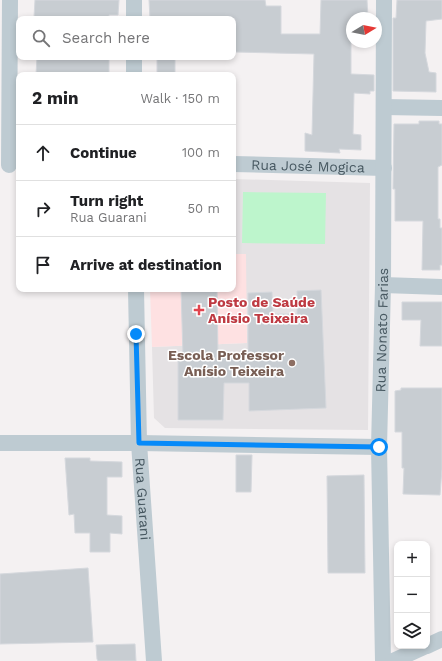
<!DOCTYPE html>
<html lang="en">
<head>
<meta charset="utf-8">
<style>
	body { margin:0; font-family:"Work Sans",sans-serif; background:#f6f6f6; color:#202124 }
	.controls { position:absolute; right:12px; bottom:12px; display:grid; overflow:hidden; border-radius:8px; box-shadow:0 2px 6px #0003 }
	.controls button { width:36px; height:36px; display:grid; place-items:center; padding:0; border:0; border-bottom:1px solid #e0e0e0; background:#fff; color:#202124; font:20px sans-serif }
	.compass { position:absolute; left:346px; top:12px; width:36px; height:36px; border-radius:50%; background:#fff; box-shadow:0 2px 6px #0003; rotate:80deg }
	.stop { position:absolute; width:12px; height:12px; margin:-9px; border:3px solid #068af9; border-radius:50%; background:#fff }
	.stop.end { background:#068af9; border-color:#fff; box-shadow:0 1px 4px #0008 }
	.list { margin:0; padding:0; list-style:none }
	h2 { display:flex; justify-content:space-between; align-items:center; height:52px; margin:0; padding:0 16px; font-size:17px }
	h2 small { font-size:13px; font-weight:400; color:#757577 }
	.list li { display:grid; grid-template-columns:26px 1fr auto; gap:12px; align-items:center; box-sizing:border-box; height:56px; padding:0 16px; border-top:1px solid #e0e0e0 }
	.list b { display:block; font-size:15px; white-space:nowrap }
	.list p { margin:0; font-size:13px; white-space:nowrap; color:#757577 }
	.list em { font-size:13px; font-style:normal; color:#757577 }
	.icon { flex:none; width:22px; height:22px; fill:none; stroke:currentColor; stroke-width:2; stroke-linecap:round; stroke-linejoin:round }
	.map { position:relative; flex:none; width:442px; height:661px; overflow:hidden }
	.search { position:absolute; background:#fff; box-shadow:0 2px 6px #0003; left:16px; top:16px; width:220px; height:44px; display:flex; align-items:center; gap:10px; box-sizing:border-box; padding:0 14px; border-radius:8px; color:#757577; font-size:15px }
	.panel { position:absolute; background:#fff; box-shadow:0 2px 6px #0003; left:16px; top:72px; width:220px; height:220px; border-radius:8px }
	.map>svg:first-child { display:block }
	.education { fill:#e5e2e4 }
	.medical { fill:#fee1e2 }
	.green { fill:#bdf5cc }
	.building { fill:#c8cdd2; stroke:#d5d8dd }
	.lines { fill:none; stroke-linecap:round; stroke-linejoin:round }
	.minor { stroke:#becbd2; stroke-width:16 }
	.route { stroke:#068af9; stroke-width:5 }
	.health-dot { fill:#e0444e; stroke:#fff; stroke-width:1.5 }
	.education-dot { fill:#8d6e63; stroke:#fff; stroke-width:1.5 }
	.labels { text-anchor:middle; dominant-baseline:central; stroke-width:3; stroke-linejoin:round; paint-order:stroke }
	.street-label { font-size:14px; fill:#475861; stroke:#fff }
	.health-label { font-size:14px; font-weight:bold; fill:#be3a42; stroke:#fff; text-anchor:start }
	.education-label { font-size:14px; font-weight:bold; fill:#785e54; stroke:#fff; text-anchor:end }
</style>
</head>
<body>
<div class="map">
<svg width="442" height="661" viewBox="0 0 442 661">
	<rect width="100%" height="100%" fill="#f4f1f2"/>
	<polygon class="education" points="233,179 370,183 368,430 165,428 154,418 152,347 247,343 245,254 233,254"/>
	<polygon class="medical" points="233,254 246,254 247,343 152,347 150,289 233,289"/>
	<polygon class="green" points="243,192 326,193 325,244 242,243"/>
	<g class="building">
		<polygon points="35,0 119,0 118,15 109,15 109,17 104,17 104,19 35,19 35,17 34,17"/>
		<polygon points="149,0 265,0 266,6 281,6 281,34 320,34 321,0 367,0 368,17 352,18 351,32 351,74 374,75 374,91 370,91 370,94 354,93 353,134 361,135 361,150 339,149 340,153 305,151 305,133 312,135 314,54 235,52 235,19 150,19"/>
		<polygon points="397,0 442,0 442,19 426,21 425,53 429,72 436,73 436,92 393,91 393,18 396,18"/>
		<polygon points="37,57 109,57 109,75 36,75"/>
		<rect x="157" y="57" width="18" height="18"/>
		<polygon points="419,121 439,121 439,124 442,124 442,165 438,167 438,219 440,219 440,228 442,228 442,265 440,265 440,270 422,270 423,221 395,221 395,189 393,189 394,124 419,124"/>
		<polygon points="181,289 217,289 218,356 224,356 224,358 248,358 248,293 272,292 273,314 297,314 297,291 321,290 326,408 249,411 249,383 224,383 223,420 178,420 178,356 183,356"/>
		<polygon points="402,302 442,302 442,346 420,346 421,320 402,320"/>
		<polygon points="401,388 442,388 442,469 440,495 403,494 404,468 402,468 402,432 395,432 395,391 401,390"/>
		<polygon points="236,455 252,455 251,492 236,492"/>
		<polygon points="65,458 90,458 90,461 122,462 122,477 107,477 107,515 122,516 122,534 110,533 110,552 90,552 90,533 75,533 74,514 69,515"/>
		<polygon points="364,475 365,573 328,573 327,476"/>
		<polygon points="88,568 93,642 0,644 0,574"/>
		<polygon points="135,644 136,661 98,661 97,659 96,645"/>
	</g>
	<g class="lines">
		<g class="minor">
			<polyline points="134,19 134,0"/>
			<polyline points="134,75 134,57"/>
			<polyline points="384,107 442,108"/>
			<path id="s1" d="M233,164l151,4"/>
			<polyline points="9,165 10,0"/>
			<polyline points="383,285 442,287"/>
			<path id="s2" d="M136,289l3,154 15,218"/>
			<polyline points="0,443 139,443 379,447"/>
			<polyline points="427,646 442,639"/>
			<path id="s3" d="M383,661l-4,-214 4,-162 1,-285"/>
			<polyline points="393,661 426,646"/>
		</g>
	</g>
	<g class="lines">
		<polyline class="route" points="136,334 139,443 379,447"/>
	</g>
	<path class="health-dot" d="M197 304h4v4h4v4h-4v4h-4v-4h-4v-4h4z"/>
	<circle class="education-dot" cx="292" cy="363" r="4"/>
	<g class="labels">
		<g class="street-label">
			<text stroke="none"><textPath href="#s1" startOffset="75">Rua José Mogica</textPath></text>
			<text stroke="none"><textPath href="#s3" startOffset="331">Rua Nonato Farias</textPath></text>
			<text stroke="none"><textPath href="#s2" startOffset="210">Rua Guarani</textPath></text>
		</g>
		<g class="health-label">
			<text x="208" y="302">Posto de Saúde<tspan x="208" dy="16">Anísio Teixeira</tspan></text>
		</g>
		<g class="education-label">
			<text x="284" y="355">Escola Professor<tspan x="284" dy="16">Anísio Teixeira</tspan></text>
		</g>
	</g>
</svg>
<div class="controls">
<button>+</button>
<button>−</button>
<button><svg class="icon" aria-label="layers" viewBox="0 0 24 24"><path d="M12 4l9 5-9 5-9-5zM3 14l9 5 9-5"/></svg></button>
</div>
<svg class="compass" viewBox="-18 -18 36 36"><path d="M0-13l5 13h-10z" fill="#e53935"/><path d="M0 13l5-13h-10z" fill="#757577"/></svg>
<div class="stop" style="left:379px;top:447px"></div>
<div class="stop end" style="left:136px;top:334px"></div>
<div class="search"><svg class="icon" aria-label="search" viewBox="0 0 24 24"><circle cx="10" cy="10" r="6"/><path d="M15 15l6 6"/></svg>Search here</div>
<section class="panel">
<h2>2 min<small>Walk · 150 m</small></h2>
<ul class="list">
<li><svg class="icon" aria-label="ahead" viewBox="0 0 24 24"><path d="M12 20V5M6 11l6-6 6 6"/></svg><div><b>Continue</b></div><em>100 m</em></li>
<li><svg class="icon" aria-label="right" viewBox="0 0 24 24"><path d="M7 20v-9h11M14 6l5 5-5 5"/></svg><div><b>Turn right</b><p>Rua Guarani</p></div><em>50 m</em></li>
<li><svg class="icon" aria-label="arrive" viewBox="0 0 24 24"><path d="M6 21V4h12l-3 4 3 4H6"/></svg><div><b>Arrive at destination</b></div></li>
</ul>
</section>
</div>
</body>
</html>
